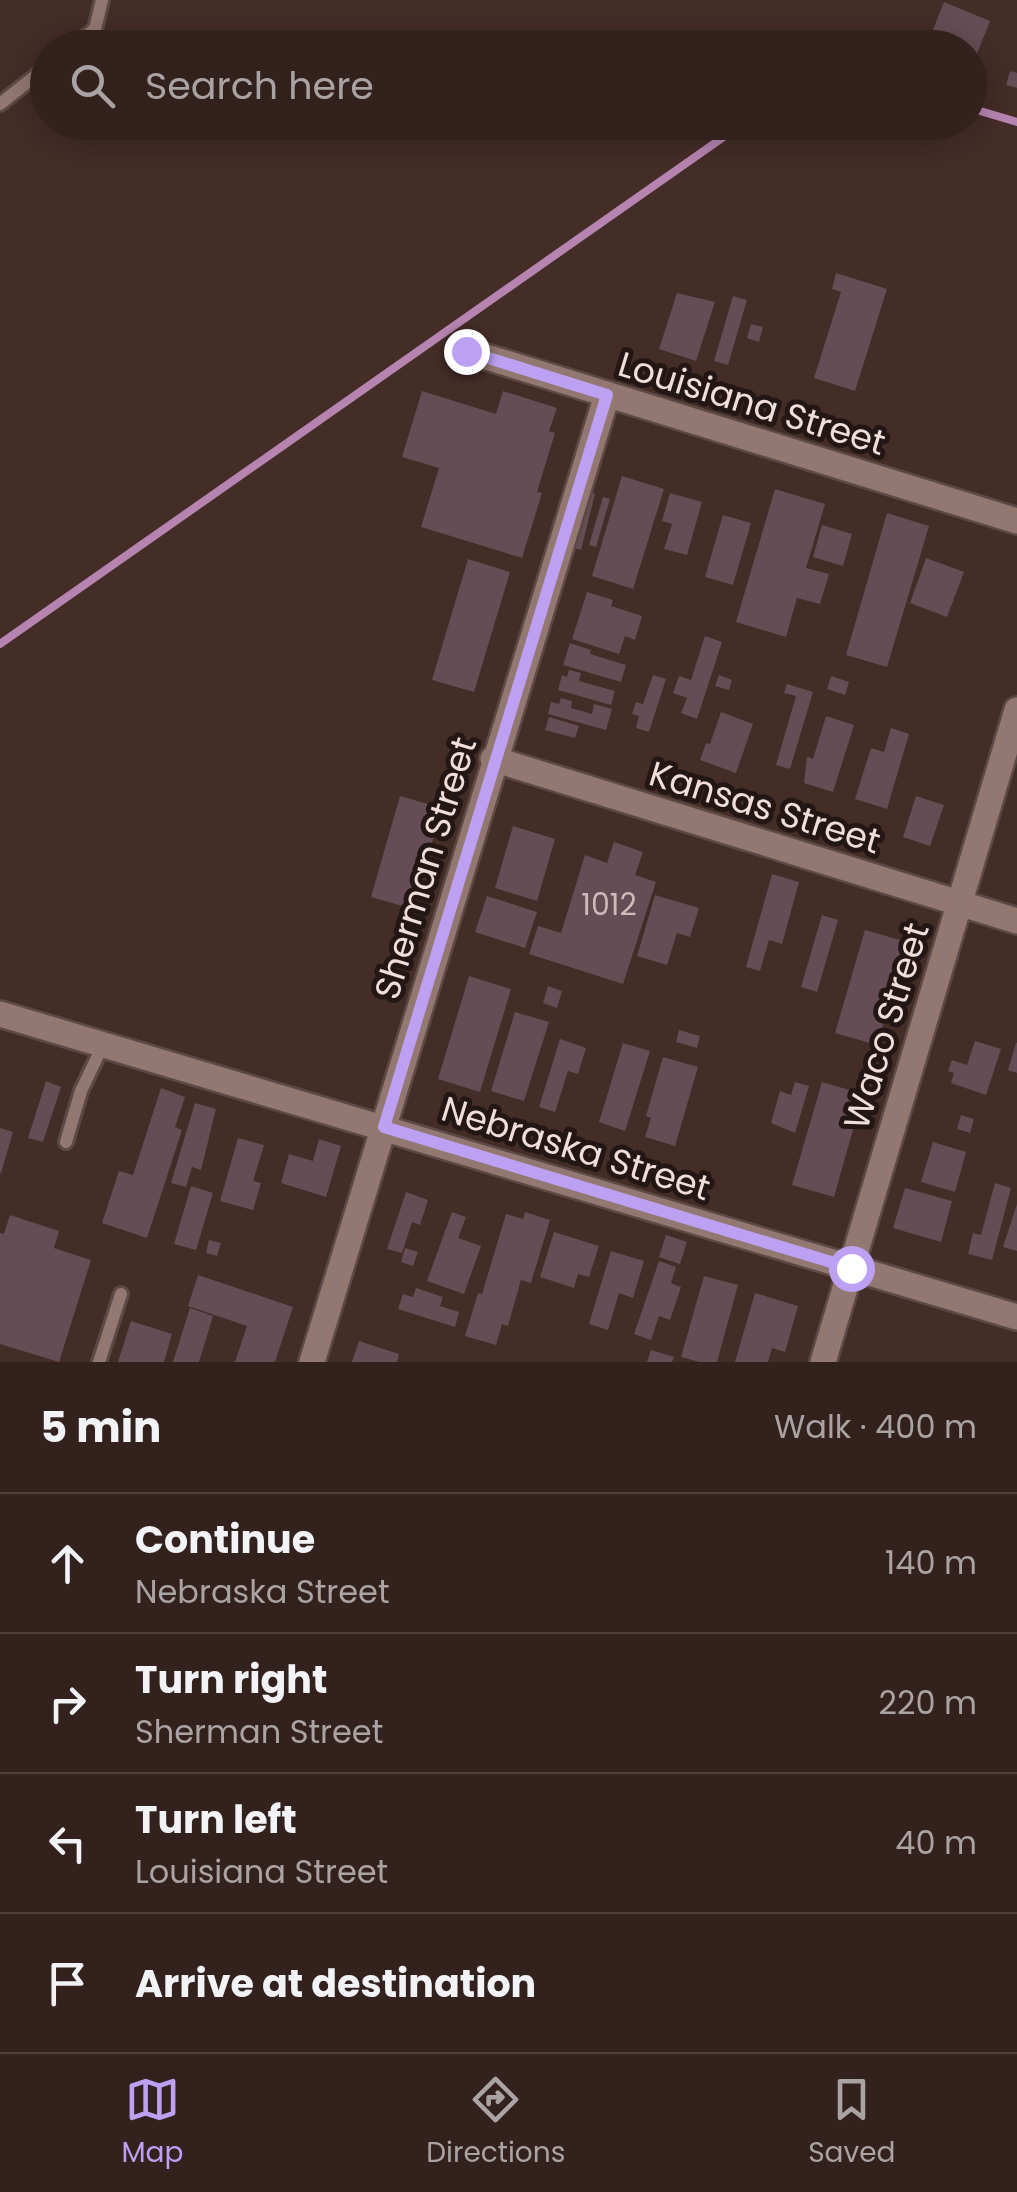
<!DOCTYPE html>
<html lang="en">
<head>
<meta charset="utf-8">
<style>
	body { margin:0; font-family:Poppins,sans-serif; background:#3b2926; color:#f1f3f6 }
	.stop { position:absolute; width:30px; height:30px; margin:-22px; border:8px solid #bca0f2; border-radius:50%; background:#fff }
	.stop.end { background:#bca0f2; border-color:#fff; box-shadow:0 2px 10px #0008 }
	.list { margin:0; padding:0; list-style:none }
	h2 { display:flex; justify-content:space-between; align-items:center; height:130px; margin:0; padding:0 40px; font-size:42px }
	h2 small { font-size:32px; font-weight:400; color:#a9a3a4 }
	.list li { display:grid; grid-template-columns:65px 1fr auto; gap:30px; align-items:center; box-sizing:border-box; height:140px; padding:0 40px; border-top:2px solid #4e3e3b }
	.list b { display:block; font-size:38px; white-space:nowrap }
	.list p { margin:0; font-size:32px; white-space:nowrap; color:#a9a3a4 }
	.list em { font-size:32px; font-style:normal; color:#a9a3a4 }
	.icon { flex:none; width:55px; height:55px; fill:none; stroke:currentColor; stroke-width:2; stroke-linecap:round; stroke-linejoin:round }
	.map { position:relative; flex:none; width:1017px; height:1362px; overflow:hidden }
	.search { position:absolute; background:#33211d; box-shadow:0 5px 25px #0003; left:30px; right:30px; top:30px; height:110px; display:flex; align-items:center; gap:25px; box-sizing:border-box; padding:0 35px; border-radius:55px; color:#a9a3a4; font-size:38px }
	.sheet { height:690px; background:#33211d }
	nav { display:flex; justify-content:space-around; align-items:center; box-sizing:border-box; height:140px; border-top:2px solid #4e3e3b; background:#33211d; font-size:28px; color:#a9a3a4 }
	nav a { display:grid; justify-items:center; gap:5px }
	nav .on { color:#bca0f2 }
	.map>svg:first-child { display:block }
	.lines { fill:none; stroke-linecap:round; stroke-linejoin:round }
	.stream { stroke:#b584b0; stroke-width:8 }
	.building { fill:#664c54 }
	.service-casing { stroke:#5c4945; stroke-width:18 }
	.minor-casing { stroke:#5c4945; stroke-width:30 }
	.service { stroke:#937771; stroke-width:12 }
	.minor { stroke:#937771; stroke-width:25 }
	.route { stroke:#bca0f2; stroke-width:12 }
	.labels { text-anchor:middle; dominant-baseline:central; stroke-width:10; stroke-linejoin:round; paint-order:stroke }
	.number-label { font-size:30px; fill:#cdbab9 }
	.street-label { font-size:35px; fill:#efdedb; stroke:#221715 }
</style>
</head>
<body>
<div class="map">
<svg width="1017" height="1362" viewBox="0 0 1017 1362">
	<rect width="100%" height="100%" fill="#442c27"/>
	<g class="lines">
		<g class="stream">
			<polyline points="970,108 1017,122"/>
			<polyline points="0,644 745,122"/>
		</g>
	</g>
	<g class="building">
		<polygon points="944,2 990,21 973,64 970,63 970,48 927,45"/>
		<polygon points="1010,71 1017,73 1017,88 1006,85"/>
		<polygon points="836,273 887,289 855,391 814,378 841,292 832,289"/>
		<polygon points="677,293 715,302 696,361 659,349"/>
		<polygon points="733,296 747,300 728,365 714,361"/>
		<polygon points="751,324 763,327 759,342 747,338"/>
		<polygon points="422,391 496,414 503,391 557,408 549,431 555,433 537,492 542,493 522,558 421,527 439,468 402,457"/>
		<polygon points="622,476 664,489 633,589 592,576"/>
		<polygon points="775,489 825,504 806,568 829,574 820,604 797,598 786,637 736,622"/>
		<polygon points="585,491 595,494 581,550 570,547"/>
		<polygon points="670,493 702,502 687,555 664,549 672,524 662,521"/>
		<polygon points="603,497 610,499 596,547 589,545"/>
		<polygon points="887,513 929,526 887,667 846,655"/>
		<polygon points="723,515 751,523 733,585 705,577"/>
		<polygon points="822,525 852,534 843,566 813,557"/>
		<polygon points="926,558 964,572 947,617 910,603"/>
		<polygon points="468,559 510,572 474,692 432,680"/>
		<polygon points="587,592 613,600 611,606 642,616 635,640 625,636 619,654 572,639"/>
		<polygon points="705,636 722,642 697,719 681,713 687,698 673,693 679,676 691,680"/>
		<polygon points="570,643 591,650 590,654 626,665 621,682 563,665"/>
		<polygon points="569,670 581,673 579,681 615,691 611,705 558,690 562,675 567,677"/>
		<polygon points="653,675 666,679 649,732 636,728 639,716 632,714 636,702 643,704"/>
		<polygon points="719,675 732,680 729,690 715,686"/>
		<polygon points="831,676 849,682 845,695 827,689"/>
		<polygon points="787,684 813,692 790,769 776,765 796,696 784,693"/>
		<polygon points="561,698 572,701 571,708 592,714 594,704 612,709 606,730 548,714 551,702 559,704"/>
		<polygon points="721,712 753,724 736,773 700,760 706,743 710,744"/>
		<polygon points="826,716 854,725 833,792 804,783 807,757 813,759"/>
		<polygon points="549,717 579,726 575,738 545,730"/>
		<polygon points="891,728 909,734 887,809 855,799 871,748 884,752"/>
		<polygon points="400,796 442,808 413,909 371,897"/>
		<polygon points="916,796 944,805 930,846 903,837"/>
		<polygon points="513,826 555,839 537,901 495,888"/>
		<polygon points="614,842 643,852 635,875 656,882 623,984 529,954 538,926 561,933 585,855 607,863"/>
		<polygon points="772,874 799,882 782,944 769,940 760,971 746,967"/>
		<polygon points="655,895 699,908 690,937 677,933 667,965 637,956"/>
		<polygon points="487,896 537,912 525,948 475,932"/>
		<polygon points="822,915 838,920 817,992 801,987"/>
		<polygon points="865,930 907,942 877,1045 835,1033"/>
		<polygon points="469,976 511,989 480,1092 438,1079"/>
		<polygon points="548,986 562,991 557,1008 543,1003"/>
		<polygon points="515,1012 549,1022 524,1101 491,1091"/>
		<polygon points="679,1030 700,1036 697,1048 676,1042"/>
		<polygon points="560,1039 586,1048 578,1074 568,1071 555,1112 539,1107"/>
		<polygon points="975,1041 1001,1049 986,1095 951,1083 954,1073 948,1071 952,1060 967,1065"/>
		<polygon points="623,1043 650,1051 625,1131 599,1122"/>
		<polygon points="1016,1043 1017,1043 1017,1073 1008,1070"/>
		<polygon points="663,1057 698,1067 675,1146 645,1137 651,1118 646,1116"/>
		<polygon points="46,1081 61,1087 43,1142 28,1138"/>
		<polygon points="795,1082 809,1086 795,1133 771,1123 780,1091 791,1095"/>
		<polygon points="822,1082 863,1094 834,1197 792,1185"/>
		<polygon points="161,1088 185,1097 175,1127 182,1130 147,1238 102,1223 119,1171 133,1175"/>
		<polygon points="195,1103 216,1109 201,1170 192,1167 186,1187 171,1183"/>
		<polygon points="961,1115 974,1119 970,1133 957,1129"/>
		<polygon points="0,1128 13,1132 1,1173 0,1173"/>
		<polygon points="238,1138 264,1145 253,1181 261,1183 253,1210 220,1201"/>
		<polygon points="319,1139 341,1146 326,1197 281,1183 289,1154 313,1161"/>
		<polygon points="933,1142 966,1152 955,1192 921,1182"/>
		<polygon points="995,1183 1011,1188 992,1260 968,1254 973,1233 981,1235"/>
		<polygon points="191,1186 213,1193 196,1250 174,1244"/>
		<polygon points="905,1188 952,1201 941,1242 893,1228"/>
		<polygon points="406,1192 428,1200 420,1225 412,1222 402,1253 387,1249"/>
		<polygon points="1017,1204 1017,1251 1003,1247"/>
		<polygon points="452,1212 466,1217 458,1238 481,1246 464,1294 427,1281"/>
		<polygon points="525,1212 550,1220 531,1283 521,1280 508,1326 502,1324 496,1345 465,1336 478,1293 482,1294 506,1214 523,1219"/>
		<polygon points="10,1215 59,1231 54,1248 91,1260 59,1362 0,1344 0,1233 4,1234"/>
		<polygon points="554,1232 599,1246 589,1277 578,1274 574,1288 540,1277"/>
		<polygon points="666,1235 687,1242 680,1264 659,1257"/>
		<polygon points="209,1240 221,1243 217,1256 206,1253"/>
		<polygon points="405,1248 418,1252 413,1266 401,1262"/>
		<polygon points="611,1251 644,1261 633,1298 619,1293 608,1330 589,1324"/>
		<polygon points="659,1261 676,1267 671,1283 681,1287 670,1320 659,1316 651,1340 634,1334"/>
		<polygon points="198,1275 293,1307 275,1362 235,1362 247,1326 188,1306"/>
		<polygon points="704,1276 738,1285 717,1362 700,1362 681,1357"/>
		<polygon points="416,1288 443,1297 440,1306 459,1312 455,1327 398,1309 403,1294 413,1297"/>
		<polygon points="755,1293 798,1306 785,1352 772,1348 768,1362 735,1362"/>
		<polygon points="190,1308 213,1316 199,1362 173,1362"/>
		<polygon points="131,1321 172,1334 164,1362 118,1362"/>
		<polygon points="359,1341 399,1354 397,1362 352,1362"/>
		<polygon points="651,1350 674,1357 672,1362 647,1362"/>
	</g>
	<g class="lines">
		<g class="service-casing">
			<g id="service">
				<polyline points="71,48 95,29 102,0"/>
				<polyline points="0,104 48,66"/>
				<polyline points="66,1142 81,1091 104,1043"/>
				<polyline points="99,1362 121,1294"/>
			</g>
		</g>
		<g class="minor-casing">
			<g id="minor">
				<polyline points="467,351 1017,521"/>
				<polyline points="493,759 1017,921"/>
				<polyline points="0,1014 1017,1317"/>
				<polyline points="312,1362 607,395"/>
				<polyline points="823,1362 1017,710"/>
			</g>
		</g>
		<use href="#service" class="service"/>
		<use href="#minor" class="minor"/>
	</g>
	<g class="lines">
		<polyline class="route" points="466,351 607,395 384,1127 851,1268"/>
	</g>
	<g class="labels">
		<g class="number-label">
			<text x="609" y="904">1012</text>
		</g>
		<g class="street-label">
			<text transform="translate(752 403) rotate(17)">Louisiana Street</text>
			<text transform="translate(765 807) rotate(17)">Kansas Street</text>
			<text transform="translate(425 868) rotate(-73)">Sherman Street</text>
			<text transform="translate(886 1026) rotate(-73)">Waco Street</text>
			<text transform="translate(576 1148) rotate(17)">Nebraska Street</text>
		</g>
	</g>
</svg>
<div class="stop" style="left:851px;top:1268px"></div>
<div class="stop end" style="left:466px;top:351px"></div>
<div class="search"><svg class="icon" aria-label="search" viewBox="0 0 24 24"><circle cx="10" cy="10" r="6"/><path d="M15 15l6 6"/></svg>Search here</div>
</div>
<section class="sheet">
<h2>5 min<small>Walk · 400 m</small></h2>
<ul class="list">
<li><svg class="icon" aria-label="ahead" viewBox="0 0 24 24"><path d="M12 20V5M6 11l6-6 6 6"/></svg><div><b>Continue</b><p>Nebraska Street</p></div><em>140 m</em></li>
<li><svg class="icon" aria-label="right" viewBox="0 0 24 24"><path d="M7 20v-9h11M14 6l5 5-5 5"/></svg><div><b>Turn right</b><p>Sherman Street</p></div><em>220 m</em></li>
<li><svg class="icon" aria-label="left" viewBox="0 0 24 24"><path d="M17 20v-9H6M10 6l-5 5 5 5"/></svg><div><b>Turn left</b><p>Louisiana Street</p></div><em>40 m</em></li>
<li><svg class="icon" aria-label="arrive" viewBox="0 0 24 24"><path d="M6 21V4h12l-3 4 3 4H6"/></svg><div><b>Arrive at destination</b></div></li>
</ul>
</section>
<nav>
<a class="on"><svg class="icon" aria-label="map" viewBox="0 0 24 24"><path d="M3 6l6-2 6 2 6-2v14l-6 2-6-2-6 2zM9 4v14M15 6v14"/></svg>Map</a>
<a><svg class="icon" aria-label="directions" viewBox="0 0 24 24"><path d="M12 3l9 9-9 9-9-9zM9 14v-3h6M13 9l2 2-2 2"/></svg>Directions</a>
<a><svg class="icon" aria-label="saved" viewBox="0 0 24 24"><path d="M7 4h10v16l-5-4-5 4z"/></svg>Saved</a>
</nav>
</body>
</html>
